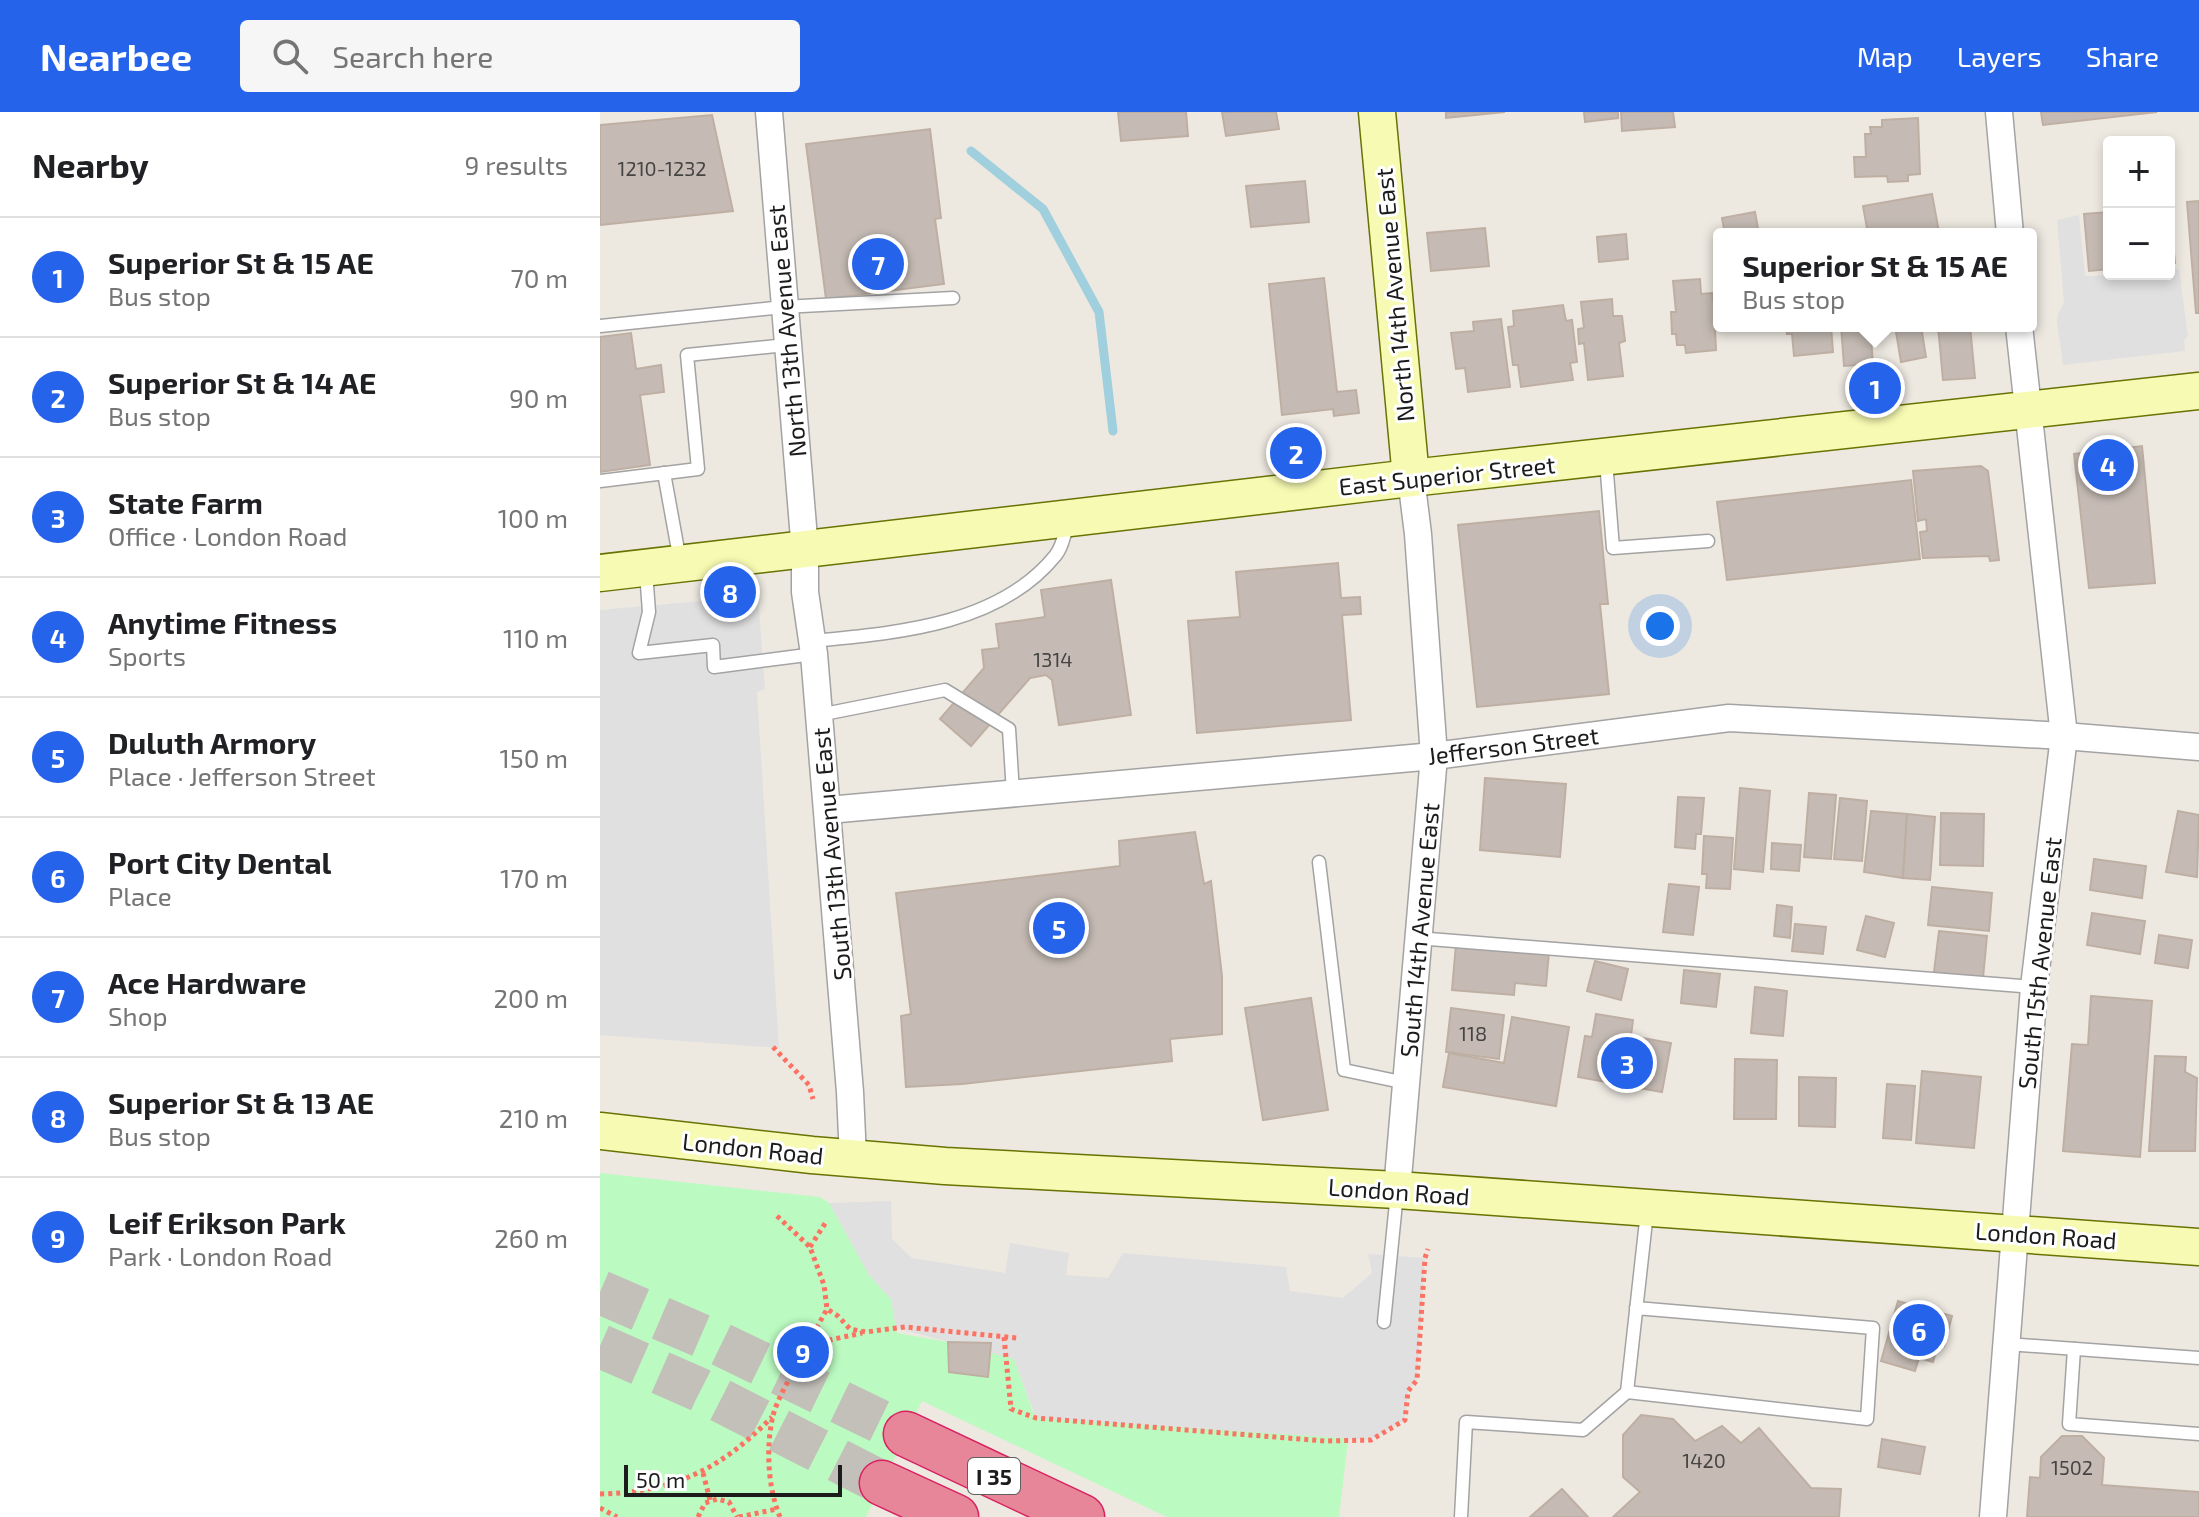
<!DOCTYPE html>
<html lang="en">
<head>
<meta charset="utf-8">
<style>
	body { margin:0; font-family:"Exo 2",sans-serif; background:#f6f6f6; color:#202124 }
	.controls { position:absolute; right:24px; top:24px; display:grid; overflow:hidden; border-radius:8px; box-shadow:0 4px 12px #0003 }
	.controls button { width:72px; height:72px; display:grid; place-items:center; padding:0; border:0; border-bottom:2px solid #e0e0e0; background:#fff; color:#202124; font:40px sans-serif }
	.scale { position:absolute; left:24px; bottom:20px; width:218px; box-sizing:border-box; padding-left:8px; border:4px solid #1c1c1c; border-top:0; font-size:22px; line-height:28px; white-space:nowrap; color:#1c1c1c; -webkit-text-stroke:6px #fff; paint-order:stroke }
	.you { position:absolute; left:1060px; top:514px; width:28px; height:28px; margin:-20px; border:6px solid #fff; border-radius:50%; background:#1a73e8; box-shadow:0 0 0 12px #1a73e833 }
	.badge { display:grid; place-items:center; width:52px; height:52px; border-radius:50%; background:#2563eb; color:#fff; font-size:26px; font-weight:700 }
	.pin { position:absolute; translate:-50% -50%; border:4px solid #fff; box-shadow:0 2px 8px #0006 }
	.popup { position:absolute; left:1113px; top:116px; width:324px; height:104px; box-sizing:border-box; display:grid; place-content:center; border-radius:8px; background:#fff; filter:drop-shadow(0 2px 6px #0005); font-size:26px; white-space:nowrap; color:#757577 }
	.popup b { font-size:30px; color:#202124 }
	.popup::after { content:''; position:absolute; left:50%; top:100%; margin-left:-16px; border:16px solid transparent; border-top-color:#fff }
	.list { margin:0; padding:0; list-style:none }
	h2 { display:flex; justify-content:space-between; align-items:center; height:104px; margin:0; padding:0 32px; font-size:34px }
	h2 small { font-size:26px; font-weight:400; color:#757577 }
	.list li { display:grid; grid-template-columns:52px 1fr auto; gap:24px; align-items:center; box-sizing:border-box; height:120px; padding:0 32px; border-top:2px solid #e0e0e0 }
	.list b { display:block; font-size:30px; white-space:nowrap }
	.list p { margin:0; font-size:26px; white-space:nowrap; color:#757577 }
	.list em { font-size:26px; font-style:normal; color:#757577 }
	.icon { flex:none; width:44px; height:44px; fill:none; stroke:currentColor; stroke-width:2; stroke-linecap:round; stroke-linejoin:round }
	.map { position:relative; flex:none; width:1599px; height:1405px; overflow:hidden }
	header { display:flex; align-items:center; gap:48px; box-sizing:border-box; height:112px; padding:0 40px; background:#2563eb; color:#fff }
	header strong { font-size:38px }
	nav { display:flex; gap:44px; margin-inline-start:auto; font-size:28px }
	.search { width:560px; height:72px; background:#f6f6f6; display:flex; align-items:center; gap:20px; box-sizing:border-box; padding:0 28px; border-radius:8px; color:#757577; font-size:30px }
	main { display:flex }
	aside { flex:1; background:#fff }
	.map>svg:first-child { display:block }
	.park { fill:#bbfac0 }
	.parking { fill:#e0e0e0 }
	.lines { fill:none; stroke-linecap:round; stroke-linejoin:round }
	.stream { stroke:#a0cfdd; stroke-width:9 }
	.building { fill:#c5bbb4; stroke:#bfafa3; stroke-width:2 }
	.highway-tunnel { stroke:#c3c0ba; stroke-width:44; stroke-dasharray:44 22; stroke-linecap:butt }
	.lane-casing { stroke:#a3a3a3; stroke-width:15 }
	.street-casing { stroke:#a3a3a3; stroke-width:29 }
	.secondary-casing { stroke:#677303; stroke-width:39 }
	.highway-casing { stroke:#d92060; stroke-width:47 }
	.path { stroke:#fc7263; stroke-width:5; stroke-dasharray:4 4; stroke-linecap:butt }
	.lane { stroke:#fff; stroke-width:12 }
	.street { stroke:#fff; stroke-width:26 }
	.secondary { stroke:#f7fab2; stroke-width:36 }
	.highway { stroke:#e78698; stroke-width:44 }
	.labels { text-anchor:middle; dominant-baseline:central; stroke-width:6; stroke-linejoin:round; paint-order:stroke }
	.number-label { font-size:20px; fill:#464442 }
	.shield { fill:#fff; stroke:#606060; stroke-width:2 }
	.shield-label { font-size:22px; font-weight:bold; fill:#1c1c1c }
	.street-label { font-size:24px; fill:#1c1c1c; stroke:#fff }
</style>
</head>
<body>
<header>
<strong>Nearbee</strong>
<div class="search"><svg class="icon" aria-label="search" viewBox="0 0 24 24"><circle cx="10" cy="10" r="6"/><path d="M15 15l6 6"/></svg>Search here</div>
<nav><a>Map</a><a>Layers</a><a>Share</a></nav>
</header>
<main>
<aside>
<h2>Nearby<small>9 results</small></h2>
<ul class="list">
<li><span class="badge">1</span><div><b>Superior St &amp; 15 AE</b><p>Bus stop</p></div><em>70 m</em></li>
<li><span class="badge">2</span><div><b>Superior St &amp; 14 AE</b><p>Bus stop</p></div><em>90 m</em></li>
<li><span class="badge">3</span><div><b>State Farm</b><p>Office · London Road</p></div><em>100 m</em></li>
<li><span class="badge">4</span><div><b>Anytime Fitness</b><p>Sports</p></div><em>110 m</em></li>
<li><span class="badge">5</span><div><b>Duluth Armory</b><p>Place · Jefferson Street</p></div><em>150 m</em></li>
<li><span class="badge">6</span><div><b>Port City Dental</b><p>Place</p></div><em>170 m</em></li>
<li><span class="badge">7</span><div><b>Ace Hardware</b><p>Shop</p></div><em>200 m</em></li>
<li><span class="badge">8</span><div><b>Superior St &amp; 13 AE</b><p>Bus stop</p></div><em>210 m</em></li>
<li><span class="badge">9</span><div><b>Leif Erikson Park</b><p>Park · London Road</p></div><em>260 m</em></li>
</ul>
</aside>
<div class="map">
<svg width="1599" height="1405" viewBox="0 0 1599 1405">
	<rect width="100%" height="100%" fill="#ede9e1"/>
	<polygon class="park" points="0,1061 220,1085 243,1100 269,1163 291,1187 297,1221 348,1230 391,1231 414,1247 433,1300 482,1307 749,1320 739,1405 567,1405 322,1289 266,1405 0,1405"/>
	<g class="parking">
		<polygon points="1479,103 1485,164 1569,162 1569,157 1579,157 1588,224 1584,229 1585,239 1463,253 1457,210 1458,202 1464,191 1457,108"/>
		<polygon points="158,484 165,577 157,580 179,936 0,923 0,498"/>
		<polygon points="291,1089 292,1127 312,1146 405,1161 410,1131 469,1141 466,1163 508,1166 523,1141 686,1155 690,1179 743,1186 772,1161 768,1142 825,1146 817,1268 808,1279 805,1308 771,1328 436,1306 414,1247 296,1216 291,1187 269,1163 229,1091"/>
	</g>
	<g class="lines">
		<polyline class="stream" points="371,39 443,97 499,200 513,319"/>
	</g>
	<g class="building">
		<polygon points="518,0 586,0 588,24 521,29"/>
		<polygon points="622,0 676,0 679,17 626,24"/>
		<polygon points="846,0 905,0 846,6"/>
		<polygon points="984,0 1018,0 1018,6 985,10"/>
		<polygon points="1021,0 1073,0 1075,15 1022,19"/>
		<polygon points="1441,0 1557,0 1443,13"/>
		<polygon points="112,3 133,99 0,113 0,13"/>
		<polygon points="1318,6 1320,62 1308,63 1308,69 1288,70 1287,64 1255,65 1254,45 1266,45 1265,22 1271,22 1270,15 1282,15 1282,8"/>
		<polygon points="330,17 341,106 335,107 344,172 226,187 206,32"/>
		<polygon points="705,69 709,110 651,115 646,74"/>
		<polygon points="1332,82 1339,120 1268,122 1263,94"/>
		<polygon points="1599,89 1599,201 1596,201 1587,90"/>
		<polygon points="1569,94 1575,151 1569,151"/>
		<polygon points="1155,100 1159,122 1125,122 1122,106"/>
		<polygon points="1509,100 1509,157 1489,159 1484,102"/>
		<polygon points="885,116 889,154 831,159 827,121"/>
		<polygon points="1026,122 1028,147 999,150 997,125"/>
		<polygon points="724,166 737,280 756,278 759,301 734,304 733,297 682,303 669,172"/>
		<polygon points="1100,167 1101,182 1112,181 1113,189 1119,196 1119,210 1115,216 1116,238 1086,241 1085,233 1077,233 1076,222 1072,222 1071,200 1076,200 1073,169"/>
		<polygon points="1012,187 1013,204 1022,204 1025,229 1019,231 1023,264 988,268 984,231 979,232 978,217 984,216 981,190"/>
		<polygon points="963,193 966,209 972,208 977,250 970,251 973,268 921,275 918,253 913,253 908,215 914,214 913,199"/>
		<polygon points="901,207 910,275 868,280 865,256 856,257 851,221 874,219 873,210"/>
		<polygon points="1186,214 1231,214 1233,240 1194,244 1192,222 1187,222"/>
		<polygon points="1241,214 1270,214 1273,252 1244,254"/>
		<polygon points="1295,214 1321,214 1326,245 1301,250"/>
		<polygon points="1338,214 1370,214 1375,266 1343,268"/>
		<polygon points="31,221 36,257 61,253 64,280 40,283 50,353 0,360 0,225"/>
		<polygon points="1542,334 1555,471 1489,476 1474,342"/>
		<polygon points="1381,354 1388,359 1399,448 1390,449 1389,444 1323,446 1320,420 1327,419 1326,407 1318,409 1313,359"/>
		<polygon points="1311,368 1320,447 1127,468 1117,390"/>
		<polygon points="999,399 1008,492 1000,492 1009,582 877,595 858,413"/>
		<polygon points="738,451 741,486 760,485 761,502 742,503 751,608 597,621 588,509 640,505 636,460"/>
		<polygon points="511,468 531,603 459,613 452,568 446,563 430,566 371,634 340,607 384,556 382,538 399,536 396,512 445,505 441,478"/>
		<polygon points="885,666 966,672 960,745 880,738"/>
		<polygon points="1140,676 1170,679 1163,760 1134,757"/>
		<polygon points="1209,681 1236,683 1231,747 1204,745"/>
		<polygon points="1078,685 1104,686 1101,722 1096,722 1095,737 1075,735"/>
		<polygon points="1240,686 1267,689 1262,749 1234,747"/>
		<polygon points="1271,699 1307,702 1303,766 1264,760"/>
		<polygon points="1578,699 1599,703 1597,765 1566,760"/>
		<polygon points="1341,701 1384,702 1383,754 1340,753"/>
		<polygon points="1307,702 1335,705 1330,768 1303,766"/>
		<polygon points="595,720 604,772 611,769 622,864 622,922 570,927 572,949 362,972 306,975 301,904 311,902 296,781 520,754 519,729"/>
		<polygon points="1104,724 1133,726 1130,777 1106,776 1107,762 1102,762"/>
		<polygon points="1172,731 1201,733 1199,759 1171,757"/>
		<polygon points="1494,747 1546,754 1542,786 1490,778"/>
		<polygon points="1069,772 1099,775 1093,823 1063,820"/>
		<polygon points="1332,775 1392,781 1389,819 1328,813"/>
		<polygon points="1177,793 1192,795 1190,826 1174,824"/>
		<polygon points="1492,801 1545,809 1540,842 1487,833"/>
		<polygon points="1266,804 1294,811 1285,845 1257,838"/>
		<polygon points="1195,812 1226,815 1223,842 1192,839"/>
		<polygon points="1339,819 1387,824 1383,866 1334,860"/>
		<polygon points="1559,823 1592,828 1588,856 1555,851"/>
		<polygon points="856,832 949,840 946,874 915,871 914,883 852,878"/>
		<polygon points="995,849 1028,857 1021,888 987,879"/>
		<polygon points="1084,858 1120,862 1116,895 1081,891"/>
		<polygon points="1155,875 1187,879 1183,924 1151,921"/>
		<polygon points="1491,884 1552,889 1540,1045 1463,1039 1472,932 1488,933"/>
		<polygon points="711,886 728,998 663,1008 645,896"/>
		<polygon points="851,896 904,903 899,947 846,940"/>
		<polygon points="996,902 1033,908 1031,924 1071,931 1062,980 978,965 985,924 992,925"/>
		<polygon points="912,905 969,915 956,994 843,975 849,941 904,951"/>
		<polygon points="1555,944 1586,945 1585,960 1597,966 1595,1039 1549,1039"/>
		<polygon points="1135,947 1177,948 1176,1007 1134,1007"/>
		<polygon points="1322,959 1381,965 1374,1036 1316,1031"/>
		<polygon points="1199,965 1236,966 1235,1015 1199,1014"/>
		<polygon points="1287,972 1315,974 1311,1028 1283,1026"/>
		<polygon points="1298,1189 1352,1204 1344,1234 1338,1232 1333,1250 1319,1246 1315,1259 1281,1249"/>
		<polygon points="348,1230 391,1231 388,1265 349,1260"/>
		<polygon points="1041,1303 1073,1307 1095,1329 1122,1314 1141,1331 1159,1316 1211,1376 1241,1377 1239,1405 1013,1405 1040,1380 1023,1365 1023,1323"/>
		<polygon points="1462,1324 1482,1324 1504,1346 1502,1373 1599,1380 1599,1405 1427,1405 1430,1365 1440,1366 1441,1345"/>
		<polygon points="1282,1327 1325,1335 1320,1362 1278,1355"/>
		<polygon points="962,1377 988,1405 930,1405"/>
	</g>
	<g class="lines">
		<g class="highway-tunnel">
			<polyline points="0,1180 118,1231 306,1322"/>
			<polyline points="0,1234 100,1278 282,1371"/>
		</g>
		<g class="lane-casing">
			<g id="lane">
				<polyline points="0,214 183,195 353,186"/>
				<polyline points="1006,349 1013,436 1108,429"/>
				<polyline points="64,361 80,449"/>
				<polyline points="0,369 98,357 87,243 186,233"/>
				<polyline points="46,460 49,500 39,541 113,533 114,555 214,542"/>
				<path d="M212,529c83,-8 186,-15 243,-85 7,-8 10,-23 13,-34"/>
				<polyline points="219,603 345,578 409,617 413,681"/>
				<polyline points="719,750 744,958 806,971"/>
				<polyline points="817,826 1434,875"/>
				<polyline points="1036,1196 1273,1216 1267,1307 1027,1280 1047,1100"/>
				<polyline points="784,1210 797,1081"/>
				<polyline points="1407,1232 1599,1246"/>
				<polyline points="1474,1237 1469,1312 1599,1322"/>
				<polyline points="861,1405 866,1310 983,1318 1027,1280"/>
			</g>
		</g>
		<g class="street-casing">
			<g id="street">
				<polyline points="169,0 205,439 205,480 214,542 250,980 253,1046"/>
				<polyline points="1399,0 1410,122"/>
				<polyline points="228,698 834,644 1129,606 1464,624 1599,635"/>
				<polyline points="797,1078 834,644 818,422 811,366"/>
				<polyline points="1393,1405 1434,875 1464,624 1419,214"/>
			</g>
		</g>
		<g class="secondary-casing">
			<g id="secondary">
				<polyline points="777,0 811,366"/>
				<polyline points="0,461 811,366 1599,279"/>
				<polyline points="0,1019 212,1043 345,1054 797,1078 1599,1135"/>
			</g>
		</g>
		<g class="highway-casing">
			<g id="highway">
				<polyline points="306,1322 482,1405"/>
				<polyline points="282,1371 356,1405"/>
			</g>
		</g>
		<g class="path">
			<polyline points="173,935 209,973 213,987"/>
			<polyline points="177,1104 210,1135 224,1173 227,1197 238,1204 250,1217 266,1220 305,1215 417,1226"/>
			<polyline points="210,1135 226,1110"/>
			<polyline points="404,1225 411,1297 436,1306 725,1329 771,1328 805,1308 808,1279 817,1268 825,1146 828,1137"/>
			<polyline points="216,1232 216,1217 227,1197"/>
			<polyline points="103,1361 110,1388"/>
			<path d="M0,1382c74,-2 120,-24 172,-77"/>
			<polyline points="0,1396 17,1405"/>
			<polyline points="98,1405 105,1391 117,1387 129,1390 137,1405"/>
			<polyline points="139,1405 177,1397"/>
			<path d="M180,1405c-12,-29 -14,-67 -8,-97 3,-19 27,-62 43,-74 7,-6 36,-10 47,-13"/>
		</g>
		<use href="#lane" class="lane"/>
		<use href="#street" class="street"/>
		<use href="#secondary" class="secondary"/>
		<use href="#highway" class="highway"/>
	</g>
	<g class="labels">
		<g class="number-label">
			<text x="62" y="56">1210-1232</text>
			<text x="453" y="547">1314</text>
			<text x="873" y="921">118</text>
			<text x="1104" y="1348">1420</text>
			<text x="1472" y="1355">1502</text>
		</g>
		<rect class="shield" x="368" y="1346" width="52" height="36" rx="6"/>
		<g class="shield-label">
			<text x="394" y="1364">I 35</text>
		</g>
		<g class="street-label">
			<text transform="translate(794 183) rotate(-95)">North 14th Avenue East</text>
			<text transform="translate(186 219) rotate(-95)">North 13th Avenue East</text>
			<text transform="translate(847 363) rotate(-6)">East Superior Street</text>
			<text transform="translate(913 633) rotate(-7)">Jefferson Street</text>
			<text transform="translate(231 742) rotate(-95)">South 13th Avenue East</text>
			<text transform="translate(819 818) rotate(-85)">South 14th Avenue East</text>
			<text transform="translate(1439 851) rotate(-84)">South 15th Avenue East</text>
			<text transform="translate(153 1036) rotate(6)">London Road</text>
			<text transform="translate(799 1079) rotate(4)">London Road</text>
			<text transform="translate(1446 1123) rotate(4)">London Road</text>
		</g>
	</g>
</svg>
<div class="controls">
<button>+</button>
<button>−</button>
</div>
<div class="scale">50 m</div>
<div class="you"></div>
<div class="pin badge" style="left:1275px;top:276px">1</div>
<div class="popup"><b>Superior St &amp; 15 AE</b>Bus stop</div>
<div class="pin badge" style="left:696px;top:341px">2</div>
<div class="pin badge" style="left:1027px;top:951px">3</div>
<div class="pin badge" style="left:1508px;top:353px">4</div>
<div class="pin badge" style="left:459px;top:816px">5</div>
<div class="pin badge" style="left:1319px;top:1218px">6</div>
<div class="pin badge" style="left:278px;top:152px">7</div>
<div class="pin badge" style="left:130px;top:480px">8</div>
<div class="pin badge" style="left:203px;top:1240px">9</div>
</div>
</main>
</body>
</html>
